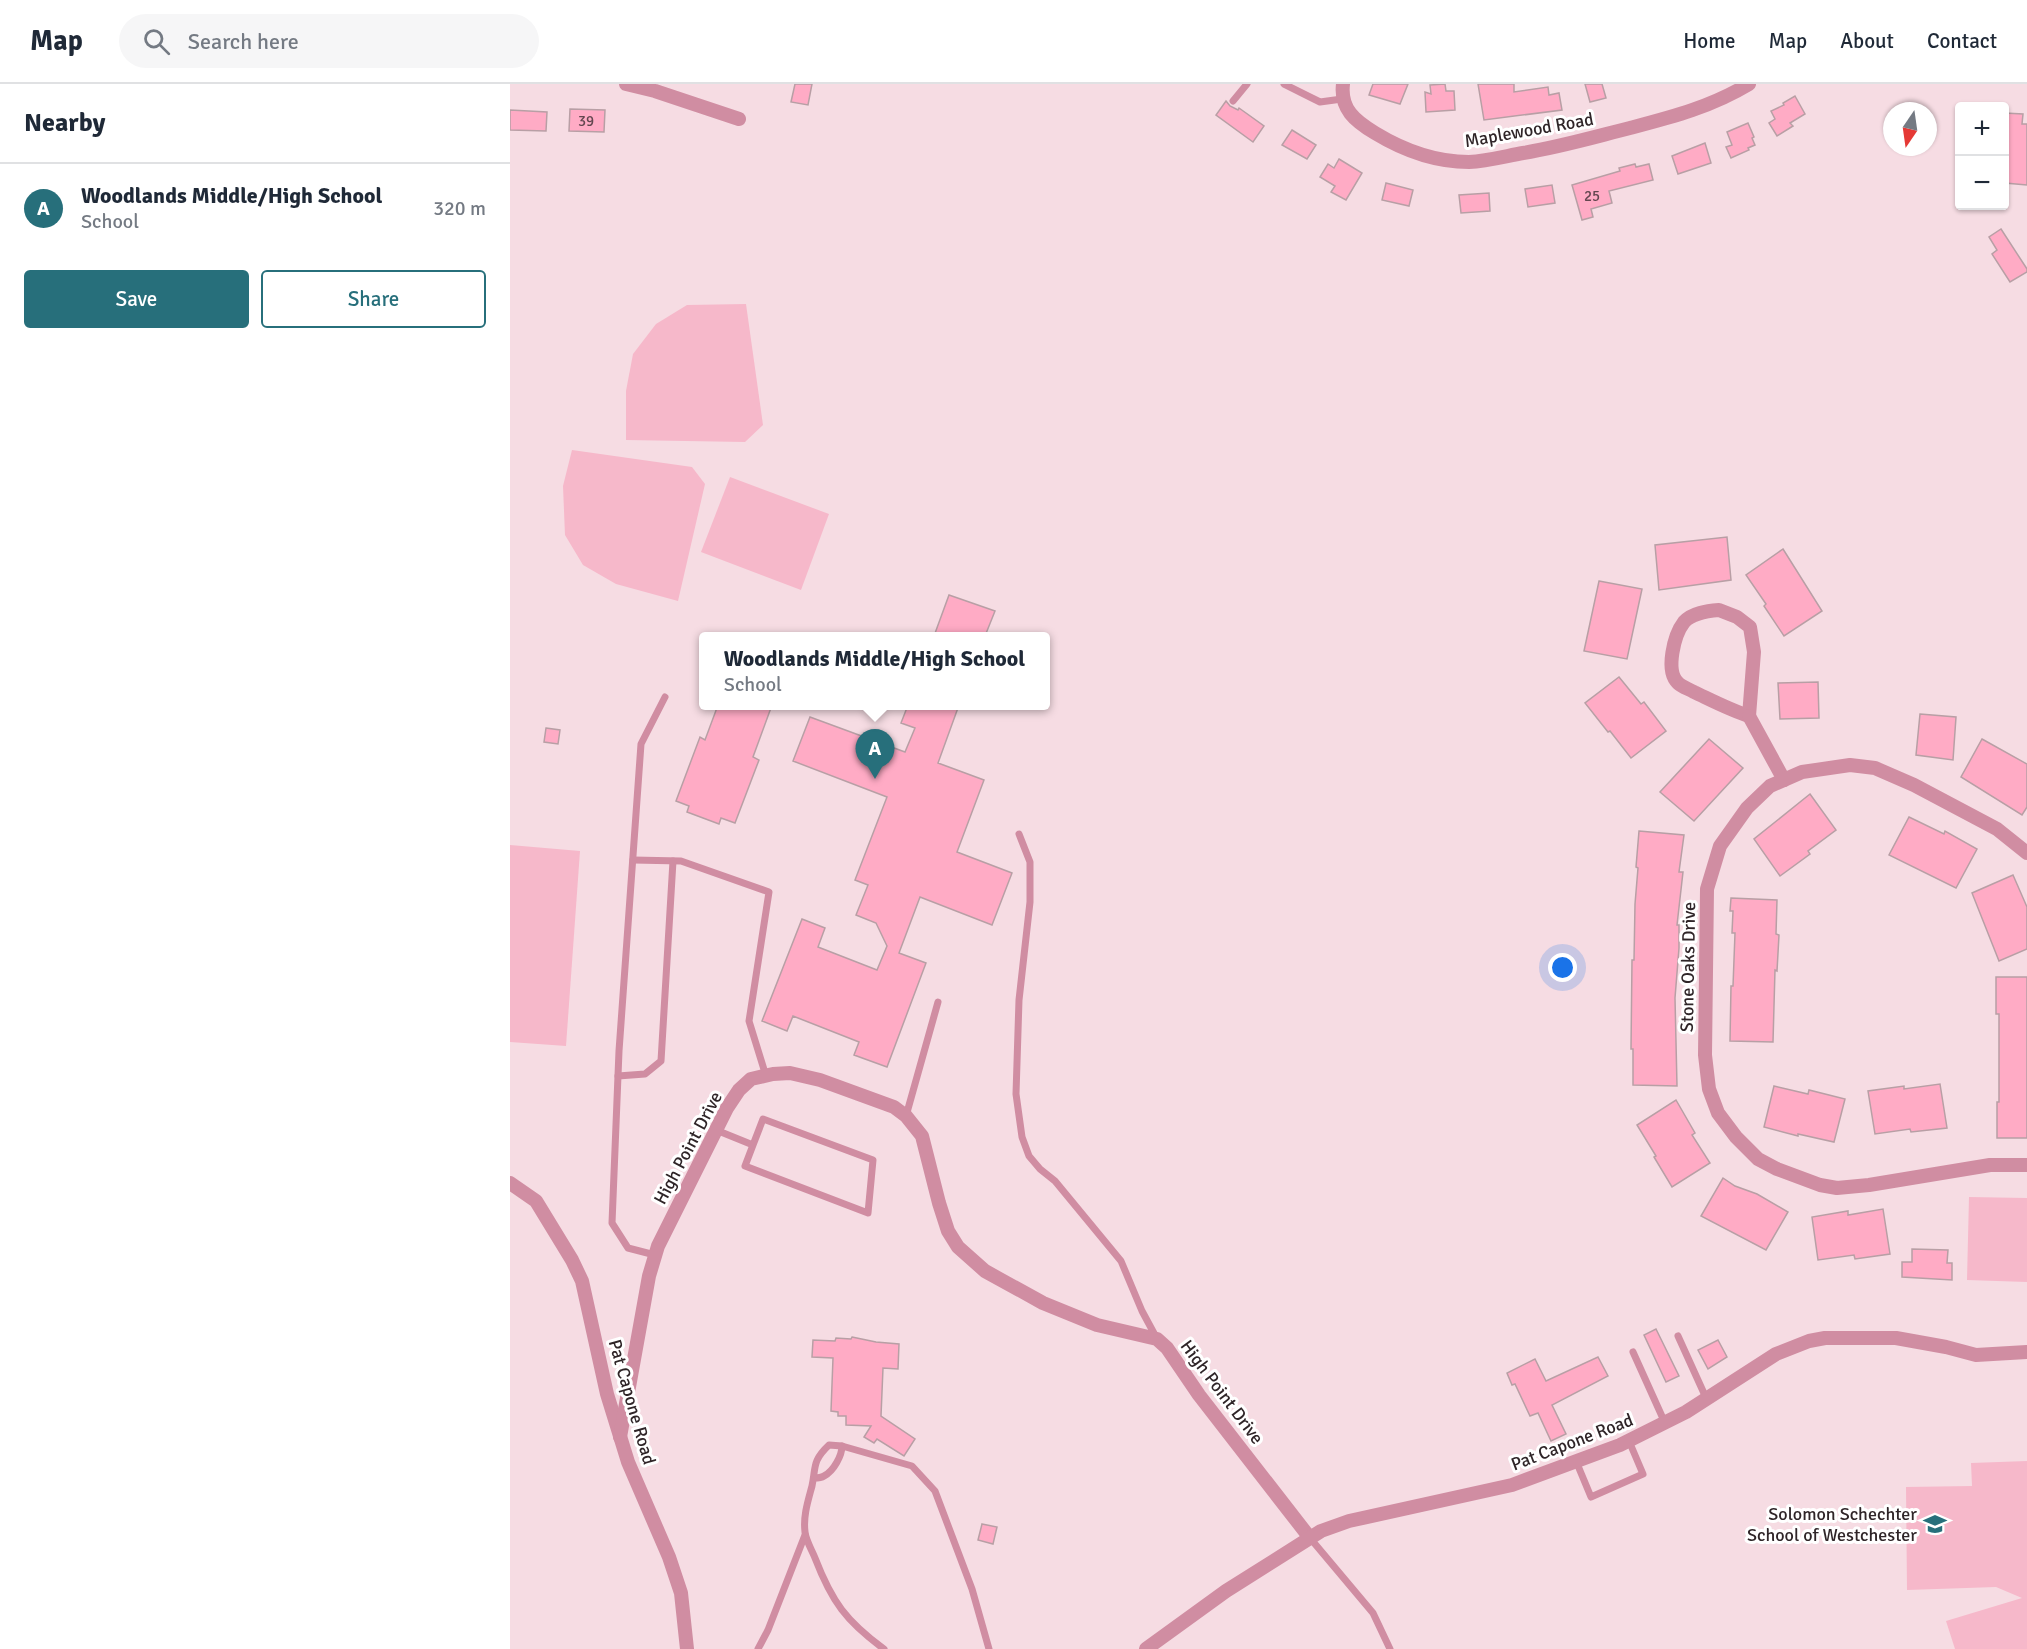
<!DOCTYPE html>
<html lang="en">
<head>
<meta charset="utf-8">
<style>
	body { margin:0; font-family:Signika,sans-serif; background:#f6f6f7; color:#1f2937 }
	.controls { position:absolute; right:18px; top:18px; display:grid; overflow:hidden; border-radius:6px; box-shadow:0 2px 4px #0004 }
	.controls button { width:54px; height:54px; display:grid; place-items:center; padding:0; border:0; border-bottom:2px solid #e0e1e3; background:#fff; color:#1f2937; font:30px sans-serif }
	.compass { position:absolute; left:1373px; top:18px; width:54px; height:54px; border-radius:50%; background:#fff; box-shadow:0 2px 4px #0004; rotate:193deg }
	.you { position:absolute; left:1053px; top:884px; width:21px; height:21px; margin:-15px; border:4px solid #fff; border-radius:50%; background:#1a73e8; box-shadow:0 0 0 9px #1a73e833 }
	.badge { display:grid; place-items:center; width:39px; height:39px; border-radius:50%; background:#276f7b; color:#fff; font-size:20px; font-weight:700 }
	.pin { position:absolute; translate:-50% -50px; filter:drop-shadow(0 2px 3px #0008) }
	.pin::after { content:''; position:absolute; top:32px; width:21px; height:18px; background:inherit; clip-path:polygon(0 0,100% 0,50% 100%) }
	.popup { position:absolute; left:189px; top:548px; width:351px; height:78px; box-sizing:border-box; display:grid; place-content:center; border-radius:6px; background:#fff; filter:drop-shadow(0 2px 4px #0005); font-size:20px; white-space:nowrap; color:#747a83 }
	.popup b { font-size:22px; color:#1f2937 }
	.popup::after { content:''; position:absolute; left:50%; top:100%; margin-left:-12px; border:12px solid transparent; border-top-color:#fff }
	.list { margin:0; padding:0; list-style:none }
	h2 { display:flex; justify-content:space-between; align-items:center; height:78px; margin:0; padding:0 24px; font-size:26px }
	h2 small { font-size:20px; font-weight:400; color:#747a83 }
	.list li { display:grid; grid-template-columns:39px 1fr auto; gap:18px; align-items:center; box-sizing:border-box; height:90px; padding:0 24px; border-top:2px solid #e0e1e3 }
	.list b { display:block; font-size:22px; white-space:nowrap }
	.list p { margin:0; font-size:20px; white-space:nowrap; color:#747a83 }
	.list em { font-size:20px; font-style:normal; color:#747a83 }
	.actions { display:flex; gap:12px; padding:18px 24px }
	.actions a { flex:1; padding:14px 0; border:2px solid #276f7b; border-radius:6px; text-align:center; font-size:21px; color:#276f7b }
	.actions .main { background:#276f7b; color:#fff }
	.icon { flex:none; width:33px; height:33px; fill:none; stroke:currentColor; stroke-width:2; stroke-linecap:round; stroke-linejoin:round }
	.map { position:relative; flex:none; width:1517px; height:1565px; overflow:hidden }
	header { display:flex; align-items:center; gap:36px; box-sizing:border-box; height:84px; padding:0 30px; background:#fff; border-bottom:2px solid #e0e1e3 }
	header strong { font-size:28px }
	nav { display:flex; gap:33px; margin-inline-start:auto; font-size:21px }
	.search { width:420px; height:54px; background:#f6f6f7; display:flex; align-items:center; gap:15px; box-sizing:border-box; padding:0 21px; border-radius:33px; color:#747a83; font-size:22px }
	main { display:flex }
	aside { flex:1; background:#fff }
	.map>svg:first-child { display:block }
	.green { fill:#f6b8ca }
	.building { fill:#ffabc5; stroke:#b89fa5; stroke-width:1.5 }
	.lines { fill:none; stroke-linecap:round; stroke-linejoin:round }
	.lane { stroke:#d08da2; stroke-width:7 }
	.street { stroke:#d08da2; stroke-width:14 }
	.labels { text-anchor:middle; dominant-baseline:central; stroke-width:6; stroke-linejoin:round; paint-order:stroke }
	.number-label { font-size:15px; fill:#63464f }
	.street-label { font-size:18px; fill:#2f2528; stroke:#fff }
	.poi-label { font-size:18px; fill:#2f2528; stroke:#fff; text-anchor:end }
</style>
</head>
<body>
<header>
<strong>Map</strong>
<div class="search"><svg class="icon" aria-label="search" viewBox="0 0 24 24"><circle cx="10" cy="10" r="6"/><path d="M15 15l6 6"/></svg>Search here</div>
<nav><a>Home</a><a>Map</a><a>About</a><a>Contact</a></nav>
</header>
<main>
<aside>
<h2>Nearby<small></small></h2>
<ul class="list">
<li><span class="badge">A</span><div><b>Woodlands Middle/High School</b><p>School</p></div><em>320 m</em></li>
</ul>
<div class="actions"><a class="main">Save</a><a>Share</a></div>
</aside>
<div class="map">
<svg width="1517" height="1565" viewBox="0 0 1517 1565">
	<rect width="100%" height="100%" fill="#f6dce3"/>
	<g class="green">
		<polygon points="236,220 253,341 235,358 116,356 116,307 123,270 146,240 177,221"/>
		<polygon points="62,366 182,383 195,400 168,517 106,500 73,481 55,451 53,402"/>
		<polygon points="220,393 319,430 291,506 191,468"/>
		<polygon points="0,761 70,767 56,962 0,958"/>
		<polygon points="1459,1113 1517,1114 1517,1198 1457,1196"/>
		<polygon points="1517,1377 1517,1565 1445,1565 1436,1537 1512,1514 1486,1503 1397,1506 1396,1403 1462,1402 1461,1379"/>
	</g>
	<g class="building">
		<polygon points="285,0 302,0 298,21 281,18"/>
		<polygon points="863,0 898,0 890,20 859,11"/>
		<polygon points="935,0 936,7 944,7 945,26 916,28 915,8 921,10 920,1"/>
		<polygon points="968,0 1004,0 1004,8 1038,3 1039,11 1049,9 1052,26 974,36"/>
		<polygon points="1075,0 1092,0 1096,14 1080,18"/>
		<polygon points="1285,12 1295,30 1280,39 1283,42 1267,52 1259,39 1265,35 1261,27 1274,21 1273,19"/>
		<polygon points="716,17 720,22 728,26 729,24 754,42 743,58 706,31"/>
		<polygon points="60,25 95,26 94,48 59,47"/>
		<polygon points="0,26 37,28 36,47 0,46"/>
		<polygon points="1494,29 1513,30 1512,40 1517,40 1517,101 1495,99"/>
		<polygon points="1238,39 1244,53 1242,54 1245,61 1238,64 1239,66 1221,74 1216,63 1222,61 1217,48"/>
		<polygon points="782,46 806,61 797,75 772,61"/>
		<polygon points="1195,59 1201,79 1168,90 1162,72"/>
		<polygon points="829,75 852,89 836,116 821,108 825,102 810,93 818,80 824,84"/>
		<polygon points="1125,80 1126,83 1139,80 1143,96 1099,107 1102,119 1081,125 1083,133 1072,136 1062,101 1110,87 1109,84"/>
		<polygon points="876,99 903,106 899,122 872,116"/>
		<polygon points="1042,101 1045,119 1018,123 1015,105"/>
		<polygon points="979,109 980,127 951,129 949,111"/>
		<polygon points="1491,145 1517,185 1517,188 1500,198 1482,170 1487,166 1479,153"/>
		<polygon points="1217,453 1221,496 1149,506 1145,461"/>
		<polygon points="1273,465 1312,527 1274,552 1254,522 1256,520 1236,491"/>
		<polygon points="1089,497 1132,505 1117,575 1074,567"/>
		<polygon points="439,511 485,527 475,552 424,552"/>
		<polygon points="1109,593 1131,620 1134,618 1156,647 1121,674 1100,647 1098,648 1075,619"/>
		<polygon points="1308,598 1309,634 1270,635 1268,599"/>
		<polygon points="208,621 262,621 243,673 249,676 225,739 211,734 209,740 177,728 179,722 166,717 190,653 195,656"/>
		<polygon points="398,621 449,621 428,679 474,696 447,768 502,789 482,841 410,813 389,869 416,879 377,983 344,971 349,958 283,932 277,947 252,937 292,835 315,844 308,863 367,886 377,862 366,839 346,831 358,801 345,796 377,713 283,677 300,633 395,668 405,644 391,639"/>
		<polygon points="1410,630 1446,633 1443,676 1406,671"/>
		<polygon points="36,644 50,646 48,660 34,658"/>
		<polygon points="1199,655 1233,684 1184,737 1150,708"/>
		<polygon points="1472,655 1517,680 1517,723 1512,731 1451,693"/>
		<polygon points="1300,710 1326,746 1298,767 1300,770 1270,792 1244,755"/>
		<polygon points="1399,733 1434,750 1435,747 1467,765 1446,804 1379,771"/>
		<polygon points="1129,747 1174,751 1169,788 1173,788 1167,841 1169,841 1169,864 1165,914 1167,1002 1123,1001 1123,965 1121,965 1122,876 1124,876 1125,820 1128,784 1126,783"/>
		<polygon points="1503,791 1517,823 1517,865 1489,877 1462,809"/>
		<polygon points="1221,814 1267,816 1266,850 1269,851 1267,887 1265,886 1263,958 1220,957 1221,902 1223,902 1225,849 1222,849 1223,827 1220,827"/>
		<polygon points="1486,893 1517,893 1517,1054 1487,1054 1487,1018 1489,1018 1489,930 1486,930"/>
		<polygon points="1430,1000 1437,1044 1401,1048 1400,1045 1365,1050 1358,1007 1394,1002 1394,1005"/>
		<polygon points="1264,1002 1298,1010 1299,1006 1335,1015 1324,1058 1288,1050 1288,1052 1254,1043"/>
		<polygon points="1166,1016 1185,1049 1182,1051 1200,1079 1162,1103 1144,1073 1146,1072 1127,1041"/>
		<polygon points="1213,1094 1225,1102 1247,1110 1278,1128 1256,1166 1191,1132"/>
		<polygon points="1373,1125 1380,1170 1345,1175 1344,1171 1308,1176 1302,1133 1338,1127 1338,1131"/>
		<polygon points="1402,1165 1438,1166 1437,1179 1442,1179 1442,1196 1392,1193 1392,1178 1402,1178"/>
		<polygon points="1146,1245 1169,1292 1156,1298 1134,1251"/>
		<polygon points="342,1253 366,1258 389,1260 388,1285 373,1284 371,1332 405,1355 394,1372 367,1355 364,1359 354,1353 361,1342 336,1341 336,1332 328,1332 328,1328 321,1327 323,1274 302,1273 303,1256 325,1257 326,1254 341,1255"/>
		<polygon points="1208,1256 1217,1273 1198,1285 1188,1266"/>
		<polygon points="1088,1273 1098,1292 1042,1321 1056,1350 1041,1357 1028,1329 1020,1332 1005,1300 1002,1301 997,1289 1025,1275 1036,1297"/>
		<polygon points="472,1440 487,1443 483,1460 468,1456"/>
	</g>
	<g class="lines">
		<g class="lane">
			<polyline points="774,0 810,18 832,15"/>
			<polyline points="723,17 737,0"/>
			<polyline points="509,750 520,778 520,818 509,916 506,1010 512,1053 519,1072 530,1085 545,1097 611,1177 632,1227 646,1253"/>
			<polyline points="123,776 171,777 259,808 239,937 256,992"/>
			<polyline points="108,992 135,990 151,977 163,777"/>
			<polyline points="396,1032 428,918"/>
			<polyline points="206,1046 243,1061 253,1035 363,1076 358,1129 235,1082 243,1061"/>
			<polyline points="145,1171 118,1164 102,1139 109,967 131,660 155,613"/>
			<polyline points="1168,1252 1197,1316"/>
			<polyline points="1123,1268 1155,1339"/>
			<polyline points="1066,1377 1081,1413 1133,1390 1119,1357"/>
			<path d="M304,1394c3,0 7,0 10,-2 10,-5 18,-21 18,-30"/>
			<polyline points="800,1454 863,1529 880,1565"/>
			<polyline points="248,1565 258,1546 295,1451"/>
			<path d="M374,1565c-38,-28 -52,-47 -69,-91 -3,-8 -9,-17 -10,-26 -2,-16 3,-31 7,-46 4,-19 0,-25 17,-41l13,1 70,20 23,25 37,98 17,60"/>
		</g>
		<g class="street">
			<polyline points="116,0 145,7 229,35"/>
			<path d="M833,0c-3,25 12,37 32,49 28,17 61,29 94,29 18,-1 37,-6 54,-9 37,-6 71,-16 107,-25 42,-11 81,-21 119,-44"/>
			<path d="M1209,526l18,7 13,10 4,25 -5,64c-19,-6 -36,-15 -55,-24 -5,-3 -12,-5 -16,-9 -13,-12 -4,-48 6,-61 8,-9 23,-11 35,-12z"/>
			<polyline points="1239,632 1274,696"/>
			<polyline points="1517,769 1487,745 1404,701 1365,684 1340,681 1292,688 1260,702 1237,724 1210,762 1197,805 1195,971 1199,1005 1208,1029 1226,1053 1248,1075 1267,1085 1310,1101 1327,1104 1359,1101 1480,1081 1517,1081"/>
			<polyline points="0,1099 26,1117 62,1176 72,1197 97,1310 118,1378 159,1473 171,1509 177,1565"/>
			<polyline points="110,1353 139,1192 148,1162 217,1024 229,1006 241,995 263,990 280,989 310,996 384,1023 396,1032 412,1052 429,1119 438,1147 448,1163 475,1187 533,1219 587,1241 647,1255 657,1264 689,1311 800,1454"/>
			<polyline points="636,1565 716,1507 811,1447 839,1437 1002,1401 1110,1361 1176,1328 1266,1270 1299,1257 1315,1254 1386,1254 1436,1263 1466,1271 1517,1268"/>
		</g>
	</g>
	<defs>
		<g id="school-bare" transform="scale(1.8)"><path d="M0-5L7-2L0 1L-7-2ZM-4 1L0 2.5L4 1V4Q0 6-4 4Z" fill="#276f7b" stroke="#fff" stroke-width="2.5" paint-order="stroke"/></g>
	</defs>
	<g fill-rule="evenodd">
		<use href="#school-bare" x="1425" y="1440"/>
	</g>
	<g class="labels">
		<g class="number-label">
			<text x="76" y="37">39</text>
			<text x="1082" y="112">25</text>
		</g>
		<g class="street-label">
			<text transform="translate(1019 46) rotate(-10)">Maplewood Road</text>
			<text transform="translate(1178 883) rotate(-89)">Stone Oaks Drive</text>
			<text transform="translate(178 1064) rotate(-62)">High Point Drive</text>
			<text transform="translate(712 1308) rotate(53)">High Point Drive</text>
			<text transform="translate(122 1318) rotate(74)">Pat Capone Road</text>
			<text transform="translate(1062 1358) rotate(-21)">Pat Capone Road</text>
		</g>
		<g class="poi-label">
			<text x="1407" y="1430">Solomon Schechter<tspan x="1407" dy="21">School of Westchester</tspan></text>
		</g>
	</g>
</svg>
<div class="controls">
<button>+</button>
<button>−</button>
</div>
<svg class="compass" viewBox="-18 -18 36 36"><path d="M0-13l5 13h-10z" fill="#e53935"/><path d="M0 13l5-13h-10z" fill="#747a83"/></svg>
<div class="you"></div>
<div class="pin badge" style="left:365px;top:695px">A</div>
<div class="popup"><b>Woodlands Middle/High School</b>School</div>
</div>
</main>
</body>
</html>
